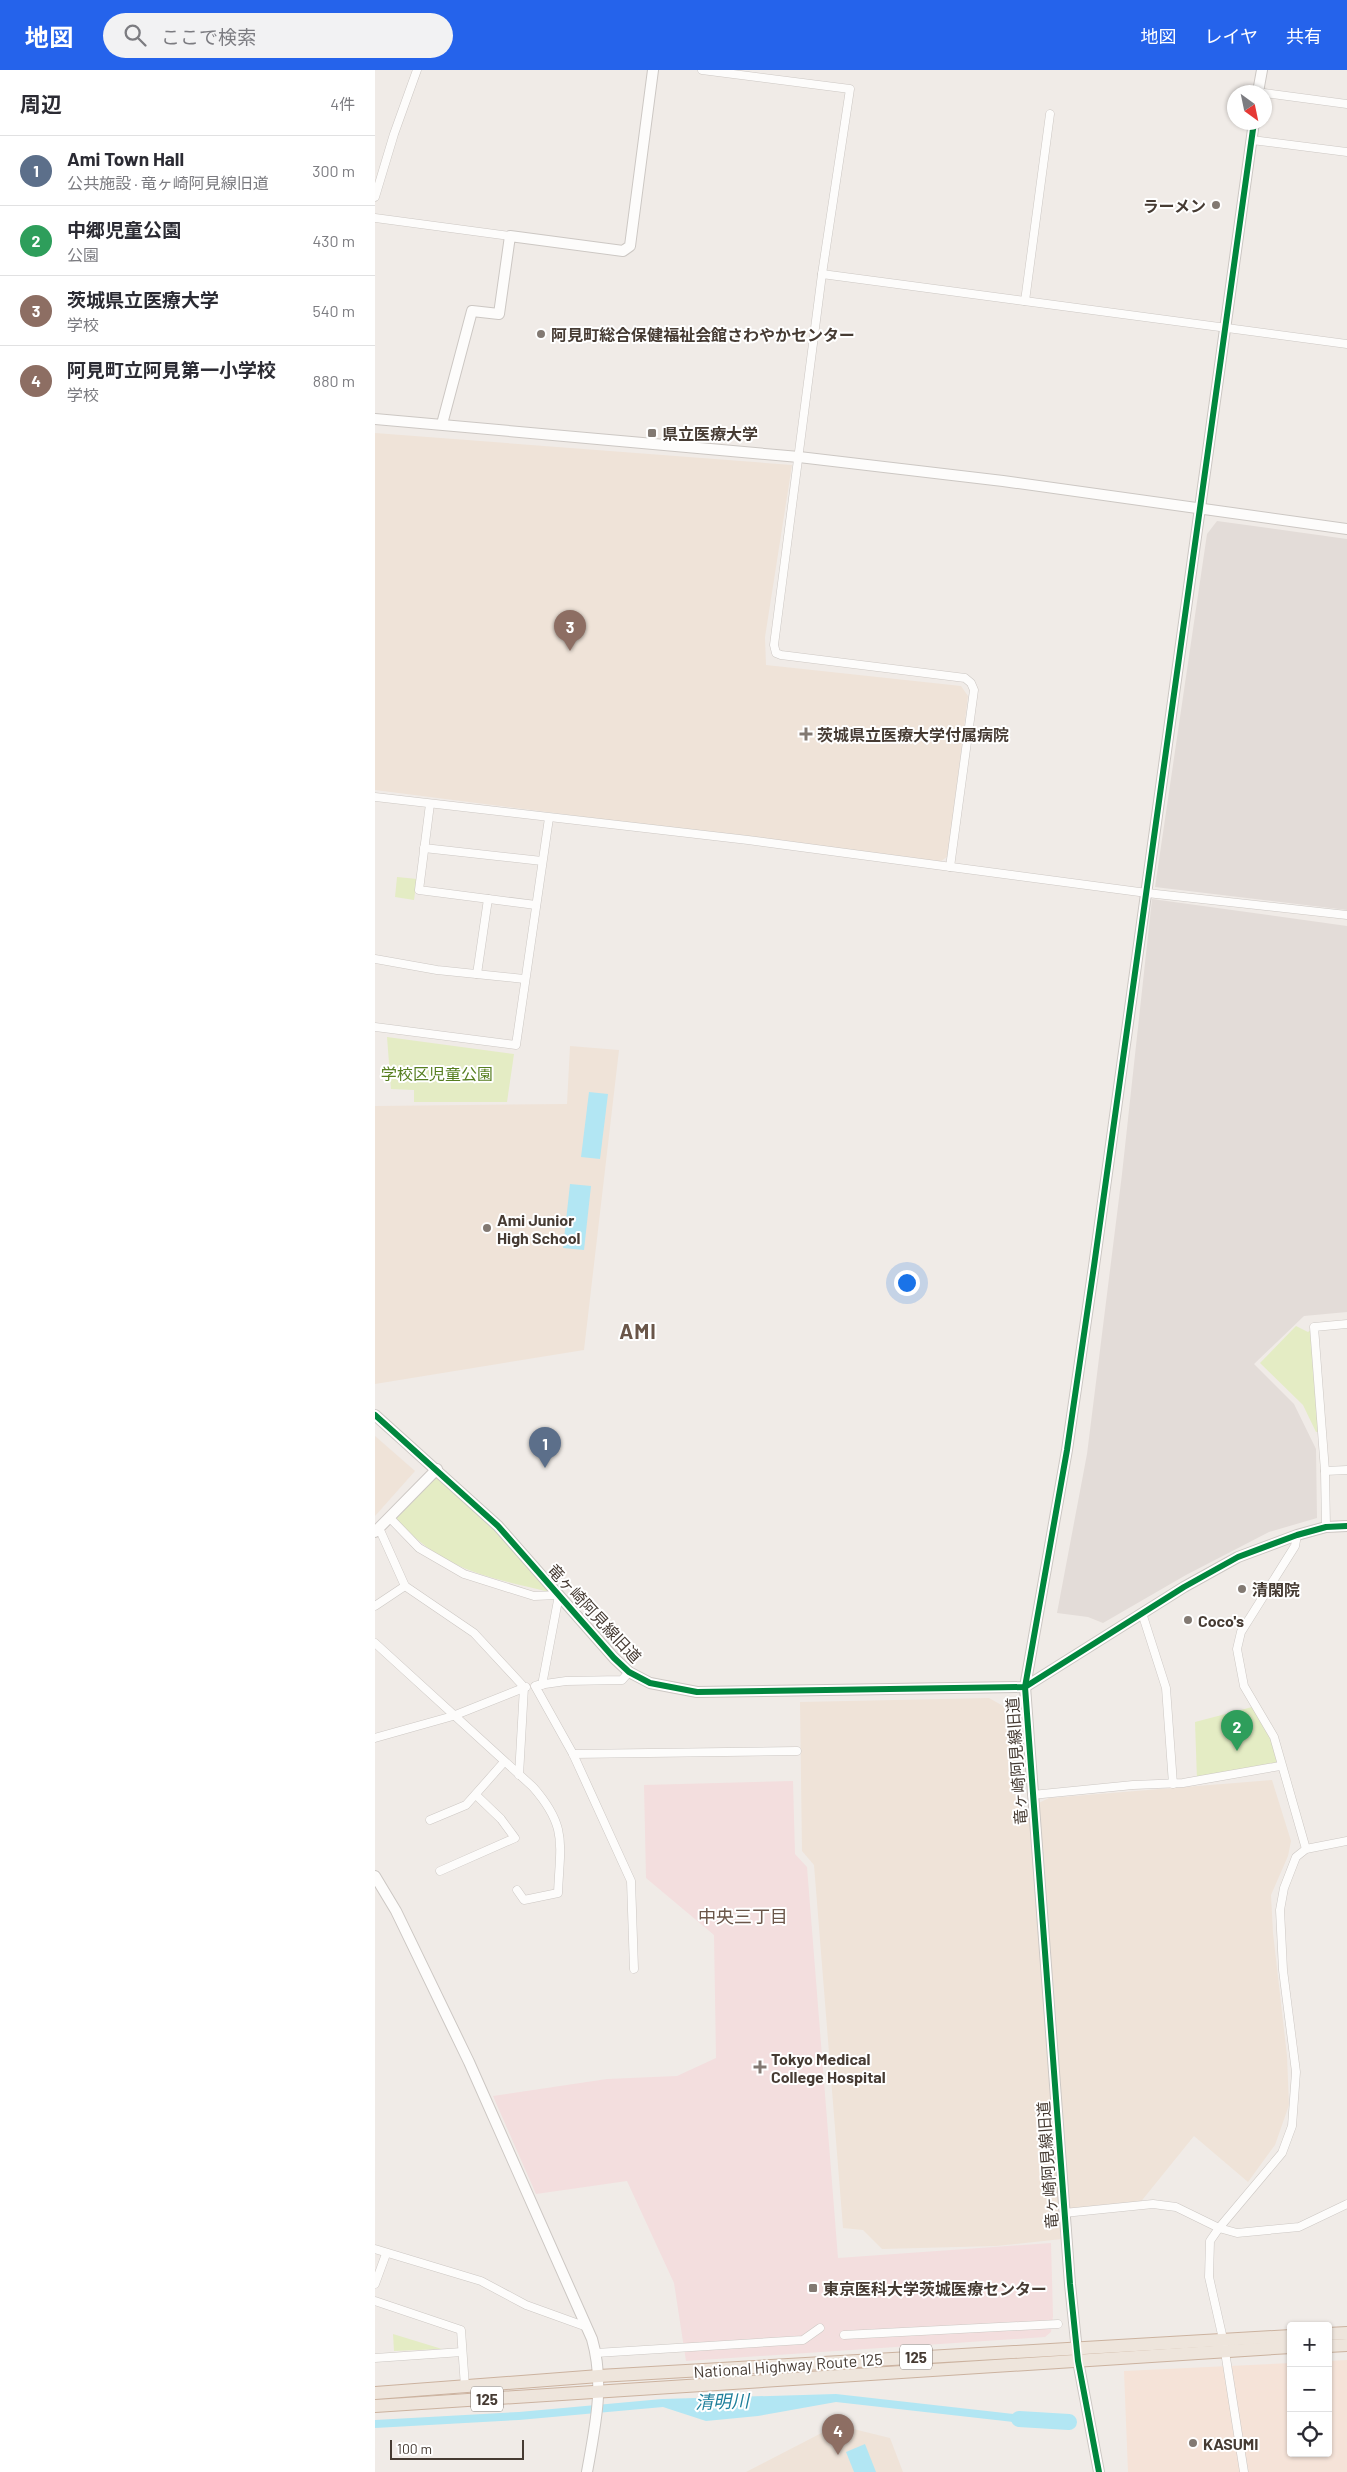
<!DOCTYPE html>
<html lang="ja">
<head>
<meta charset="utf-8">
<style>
	body { margin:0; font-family:Barlow,"Noto Sans JP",sans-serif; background:#f2f2f3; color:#2b2b33 }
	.controls { position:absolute; right:15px; bottom:15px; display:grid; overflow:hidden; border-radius:5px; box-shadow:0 1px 4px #0004 }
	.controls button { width:45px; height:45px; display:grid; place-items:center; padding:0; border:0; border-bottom:1px solid #e1e1e2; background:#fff; color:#2b2b33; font:25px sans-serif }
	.compass { position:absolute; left:852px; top:15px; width:45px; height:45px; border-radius:50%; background:#fff; box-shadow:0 1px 4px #0004; rotate:147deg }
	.scale { position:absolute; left:15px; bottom:12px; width:134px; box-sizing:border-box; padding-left:5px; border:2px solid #463b33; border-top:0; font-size:14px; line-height:18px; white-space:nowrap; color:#463b33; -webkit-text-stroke:4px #fff; paint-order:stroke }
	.you { position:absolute; left:531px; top:1212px; width:18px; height:18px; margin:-12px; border:4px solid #fff; border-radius:50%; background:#1a73e8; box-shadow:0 0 0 8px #1a73e833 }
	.badge { display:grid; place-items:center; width:32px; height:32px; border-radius:50%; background:#2563eb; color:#fff; font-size:16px; font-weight:700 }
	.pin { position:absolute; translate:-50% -41px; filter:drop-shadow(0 1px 2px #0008) }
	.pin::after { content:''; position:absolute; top:26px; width:18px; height:15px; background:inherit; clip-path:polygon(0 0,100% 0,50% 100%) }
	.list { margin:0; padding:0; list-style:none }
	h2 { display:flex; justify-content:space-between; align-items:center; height:65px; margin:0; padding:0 20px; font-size:21px }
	h2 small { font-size:16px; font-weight:400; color:#7c7c81 }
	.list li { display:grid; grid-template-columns:32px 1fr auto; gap:15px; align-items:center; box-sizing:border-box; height:70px; padding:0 20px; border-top:1px solid #e1e1e2 }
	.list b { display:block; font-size:19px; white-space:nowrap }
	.list p { margin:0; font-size:16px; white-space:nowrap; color:#7c7c81 }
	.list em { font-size:16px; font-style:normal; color:#7c7c81 }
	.icon { flex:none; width:28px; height:28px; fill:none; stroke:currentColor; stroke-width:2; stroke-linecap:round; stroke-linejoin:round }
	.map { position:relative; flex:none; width:972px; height:2402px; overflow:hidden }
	header { display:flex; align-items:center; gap:30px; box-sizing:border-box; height:70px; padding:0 25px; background:#2563eb; color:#fff }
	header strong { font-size:24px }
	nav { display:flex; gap:28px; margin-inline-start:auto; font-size:18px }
	.search { width:350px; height:45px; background:#f2f2f3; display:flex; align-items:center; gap:12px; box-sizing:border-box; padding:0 18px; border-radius:28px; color:#7c7c81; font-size:19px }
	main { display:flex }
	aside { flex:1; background:#fff }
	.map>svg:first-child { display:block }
	.commercial { fill:#f5e3d8 }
	.industrial { fill:#e3dcd8 }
	.education { fill:#efe3d8 }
	.medical { fill:#f3dede }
	.green { fill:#e4ecc4 }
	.water { fill:#b2e6f3 }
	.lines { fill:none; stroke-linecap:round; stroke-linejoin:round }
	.river { stroke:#b2e6f3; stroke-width:16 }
	.minor-casing { stroke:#ccc7c3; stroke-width:9 }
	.tertiary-casing { stroke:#ccc7c3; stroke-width:12 }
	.trunk-casing { stroke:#cbb29f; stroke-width:14 }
	.minor { stroke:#fdfcfb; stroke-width:8 }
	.tertiary { stroke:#fdfcfb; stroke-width:10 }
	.trunk { stroke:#eee5dc; stroke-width:12 }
	.cycleway-casing { stroke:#fff; stroke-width:9 }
	.cycleway { stroke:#00873e; stroke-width:6 }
	.poi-dot { fill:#827972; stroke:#fff; stroke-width:2 }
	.labels { text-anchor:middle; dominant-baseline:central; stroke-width:4; stroke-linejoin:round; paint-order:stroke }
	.shield { fill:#fff; stroke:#7e7670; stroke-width:1 }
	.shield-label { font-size:15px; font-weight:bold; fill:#463b33 }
	.poi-label { font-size:16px; font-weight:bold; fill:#463b33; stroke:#fff; text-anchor:start }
	.park-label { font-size:16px; fill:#567e20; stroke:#fff }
	.street-label { font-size:16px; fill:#463b33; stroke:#fff }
	.neighbourhood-label { font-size:18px; fill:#6a5649; stroke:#fff }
	.water-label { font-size:18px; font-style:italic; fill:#1e7f9b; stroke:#fff }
	.district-label { font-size:21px; font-weight:bold; letter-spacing:1px; fill:#6a5649; stroke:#fff }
</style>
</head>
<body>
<header>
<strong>地図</strong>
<div class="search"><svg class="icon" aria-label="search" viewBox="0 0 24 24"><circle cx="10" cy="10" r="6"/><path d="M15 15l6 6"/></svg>ここで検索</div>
<nav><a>地図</a><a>レイヤ</a><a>共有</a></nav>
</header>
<main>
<aside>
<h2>周辺<small>4件</small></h2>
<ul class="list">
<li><span class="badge" style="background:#5c6f8a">1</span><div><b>Ami Town Hall</b><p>公共施設 · 竜ヶ崎阿見線旧道</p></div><em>300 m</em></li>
<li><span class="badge" style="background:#2e9e5b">2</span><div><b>中郷児童公園</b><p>公園</p></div><em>430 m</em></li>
<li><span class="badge" style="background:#8d6e63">3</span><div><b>茨城県立医療大学</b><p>学校</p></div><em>540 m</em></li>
<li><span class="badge" style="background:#8d6e63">4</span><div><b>阿見町立阿見第一小学校</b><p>学校</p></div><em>880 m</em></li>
</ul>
</aside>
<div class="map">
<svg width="972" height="2402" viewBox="0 0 972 2402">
	<rect width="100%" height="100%" fill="#f0ebe7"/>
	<polygon class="commercial" points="972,2290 972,2402 753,2402 749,2301 916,2293 916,2383 953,2383 953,2291"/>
	<g class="industrial">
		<polygon points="842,451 972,469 972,840 780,817 832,464"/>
		<polygon points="777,829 972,856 972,1242 929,1246 879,1294 919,1334 941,1379 942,1448 894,1462 811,1505 728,1553 713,1547 682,1543 712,1384 747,1104"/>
	</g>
	<g class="education">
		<polygon points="0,363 417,395 390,567 391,595 586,616 593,626 573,786 565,792 491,783 0,720"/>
		<polygon points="195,976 244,980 209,1280 0,1314 0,1036 192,1034"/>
		<polygon points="0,1366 40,1401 0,1446"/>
		<polygon points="614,1628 630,1637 634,1647 647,1741 674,1728 897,1710 916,1771 913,1786 896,1825 898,1863 912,1986 914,2035 900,2075 873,2112 819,2066 764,2134 684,2139 687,2169 621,2176 507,2179 488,2160 468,2158 439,1795 427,1781 425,1632"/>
		<polygon points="462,2355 515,2368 528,2402 371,2402"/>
	</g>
	<polygon class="medical" points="418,1711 420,1784 432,1797 463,2188 676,2173 678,2246 676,2262 670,2267 311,2291 299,2213 252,2111 161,2124 118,2026 232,2009 302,2006 341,1988 339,1865 271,1808 269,1715"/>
	<g class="green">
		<polygon points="22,807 42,809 39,830 20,827"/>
		<polygon points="12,967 139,984 132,1032 39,1032 39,1020 16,1019"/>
		<polygon points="921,1256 933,1262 938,1258 946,1361 941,1362 928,1335 885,1293"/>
		<path d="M63,1405l62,61 49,56c-66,-16 -106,-22 -154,-74z"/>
		<polygon points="881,1636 899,1667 905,1696 822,1710 820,1652"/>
		<polygon points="18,2264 67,2279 19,2281"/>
	</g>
	<g class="water">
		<polygon points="214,1022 233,1024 225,1089 206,1087"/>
		<polygon points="195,1114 216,1116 209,1180 188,1178"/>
		<polygon points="461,2324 665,2347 665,2355 461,2332 383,2346 331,2351 288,2337 144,2350 0,2358 0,2350 144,2342 287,2329"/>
		<polygon points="490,2374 501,2402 479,2402 471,2382"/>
	</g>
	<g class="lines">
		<polyline class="river" points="644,2349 694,2352"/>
		<g class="minor-casing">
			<g id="minor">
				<polyline points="327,0 475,19 447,204 399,575 401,583 406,585 590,608 596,613 599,620 575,797"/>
				<polyline points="889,23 972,34"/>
				<polyline points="877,70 972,82"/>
				<polyline points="0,127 19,64 42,0"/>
				<polyline points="0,148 135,166"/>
				<polyline points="447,204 972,274"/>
				<polyline points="650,231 675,44"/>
				<polyline points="0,727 373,770 772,823 972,845"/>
				<polyline points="55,734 44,820 161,835"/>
				<polyline points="49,778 167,791"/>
				<polyline points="0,889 62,900 149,909"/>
				<polyline points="102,904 113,829"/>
				<polyline points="0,957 141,975 174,748"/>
				<polyline points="950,1401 972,1400"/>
				<polyline points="15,1448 44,1478 89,1504 159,1526 184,1525 167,1615"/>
				<polyline points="951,1457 950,1401 939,1257 972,1254"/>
				<polyline points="4,1458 30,1516 99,1563 149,1617 144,1705"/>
				<polyline points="922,1465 920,1476 866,1562 862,1579 869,1616 899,1667 931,1779"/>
				<polyline points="0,1536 30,1516"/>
				<polyline points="767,1543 791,1618 798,1714"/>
				<path d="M0,1573l158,144c35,40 27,57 25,106l-34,7 -7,-10"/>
				<polyline points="163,1615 191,1611 247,1610 254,1602"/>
				<polyline points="160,1616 198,1684 256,1811 259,1899"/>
				<polyline points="0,1668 78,1646 151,1617"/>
				<polyline points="198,1684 422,1681"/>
				<polyline points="657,1725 758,1715 808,1713 905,1696"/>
				<polyline points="55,1750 91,1735 129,1692"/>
				<polyline points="65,1801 140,1768 126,1749 101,1725"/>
				<polyline points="689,2143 778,2134 801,2137 844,2158 862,2163 924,2157 972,2134"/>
				<polyline points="0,2179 106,2211 151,2235 212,2257"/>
				<polyline points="0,2214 11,2184"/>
				<polyline points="0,2231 86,2260 90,2317"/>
				<polyline points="469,2265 683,2254"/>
				<polyline points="221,2283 428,2270 445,2258"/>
				<polyline points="0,2288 87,2282"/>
				<polyline points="869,2402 848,2269 834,2207 835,2171 844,2158 907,2083 917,2056 921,2002 908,1900 905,1840 909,1818 921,1787 931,1779 972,1771"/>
			</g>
		</g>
		<g class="tertiary-casing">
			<g id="tertiary">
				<polyline points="883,22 887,0"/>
				<polyline points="0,349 424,387 628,411 972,459"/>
				<polyline points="67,354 97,241 124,244 135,166 248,181 255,176 278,0"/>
				<polyline points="0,1345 123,1456 239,1588 254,1602 275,1613 322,1622 650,1617 809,1517 863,1487 922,1465 951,1457 972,1456"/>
				<polyline points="0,1462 62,1399"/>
				<path d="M0,1806l21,35 73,151 123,277c13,45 3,88 -5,133"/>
				<polyline points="724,2402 703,2291 695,2214 650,1617 692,1380 719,1196 879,52"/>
			</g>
		</g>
		<g class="trunk-casing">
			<g id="trunk">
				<polyline points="953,2264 972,2263"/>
				<polyline points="953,2276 972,2275"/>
				<polyline points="0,2323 224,2306 916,2266"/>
				<polyline points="0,2336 916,2277"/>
			</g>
		</g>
		<use href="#minor" class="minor"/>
		<use href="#tertiary" class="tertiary"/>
		<use href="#trunk" class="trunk"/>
		<g class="cycleway-casing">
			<g id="cycleway">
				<polyline points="0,1345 123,1456 239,1588 254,1602 275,1613 322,1622 650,1617 809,1517 863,1487 922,1465 951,1457 972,1456"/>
				<polyline points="724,2402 703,2291 695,2214 650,1617 692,1380 719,1196 879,52"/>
			</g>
		</g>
		<use href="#cycleway" class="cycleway"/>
	</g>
	<g class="poi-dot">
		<circle cx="841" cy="135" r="5"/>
		<circle cx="166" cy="264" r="5"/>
		<rect x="272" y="358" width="10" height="10" rx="2.5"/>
		<path d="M428.5 656.5h5v5h5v5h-5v5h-5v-5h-5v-5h5z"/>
		<circle cx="112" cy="1158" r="5"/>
		<circle cx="867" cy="1519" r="5"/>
		<circle cx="813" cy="1550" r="5"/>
		<path d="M382.5 1989.5h5v5h5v5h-5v5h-5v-5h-5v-5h5z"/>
		<rect x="433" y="2213" width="10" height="10" rx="2.5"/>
		<circle cx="818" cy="2373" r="5"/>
	</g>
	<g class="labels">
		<g class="shield">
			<rect x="525" y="2274.5" width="32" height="25" rx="4"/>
			<rect x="96" y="2316.5" width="32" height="25" rx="4"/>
		</g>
		<g class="shield-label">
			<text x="541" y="2287">125</text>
			<text x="112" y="2329">125</text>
		</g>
		<g class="poi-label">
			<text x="831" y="135" text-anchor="end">ラーメン</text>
			<text x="176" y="264">阿見町総合保健福祉会館さわやかセンター</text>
			<text x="287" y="363">県立医療大学</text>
			<text x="442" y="664">茨城県立医療大学付属病院</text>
			<text x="122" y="1149">Ami Junior<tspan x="122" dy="18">High School</tspan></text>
			<text x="877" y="1519">清閑院</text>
			<text x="823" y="1550">Coco's</text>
			<text x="396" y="1988">Tokyo Medical<tspan x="396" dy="18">College Hospital</tspan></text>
			<text x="448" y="2218">東京医科大学茨城医療センター</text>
			<text x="828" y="2373">KASUMI</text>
		</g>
		<g class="park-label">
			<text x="62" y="1003">学校区児童公園</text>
		</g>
		<g class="street-label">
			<text transform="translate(220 1543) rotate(47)">竜ヶ崎阿見線旧道</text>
			<text transform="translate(641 1691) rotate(-94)">竜ヶ崎阿見線旧道</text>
			<text transform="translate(672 2095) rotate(-94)">竜ヶ崎阿見線旧道</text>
			<text transform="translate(413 2295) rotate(-4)">National Highway Route 125</text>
		</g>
		<g class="neighbourhood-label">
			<text x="368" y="1846">中央三丁目</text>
		</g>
		<g class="water-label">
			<text transform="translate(347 2331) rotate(-2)">清明川</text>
		</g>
		<g class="district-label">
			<text x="263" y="1260">AMI</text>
		</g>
	</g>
</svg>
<div class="controls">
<button>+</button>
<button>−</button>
<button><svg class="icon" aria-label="locate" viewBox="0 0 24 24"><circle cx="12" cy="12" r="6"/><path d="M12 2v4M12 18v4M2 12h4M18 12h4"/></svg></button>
</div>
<svg class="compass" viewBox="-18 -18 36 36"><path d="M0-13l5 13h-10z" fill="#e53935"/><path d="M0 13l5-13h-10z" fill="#7c7c81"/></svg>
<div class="scale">100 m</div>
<div class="you"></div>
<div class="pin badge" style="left:170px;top:1398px;background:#5c6f8a">1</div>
<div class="pin badge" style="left:862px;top:1681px;background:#2e9e5b">2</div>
<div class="pin badge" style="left:195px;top:581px;background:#8d6e63">3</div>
<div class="pin badge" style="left:463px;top:2385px;background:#8d6e63">4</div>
</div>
</main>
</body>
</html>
